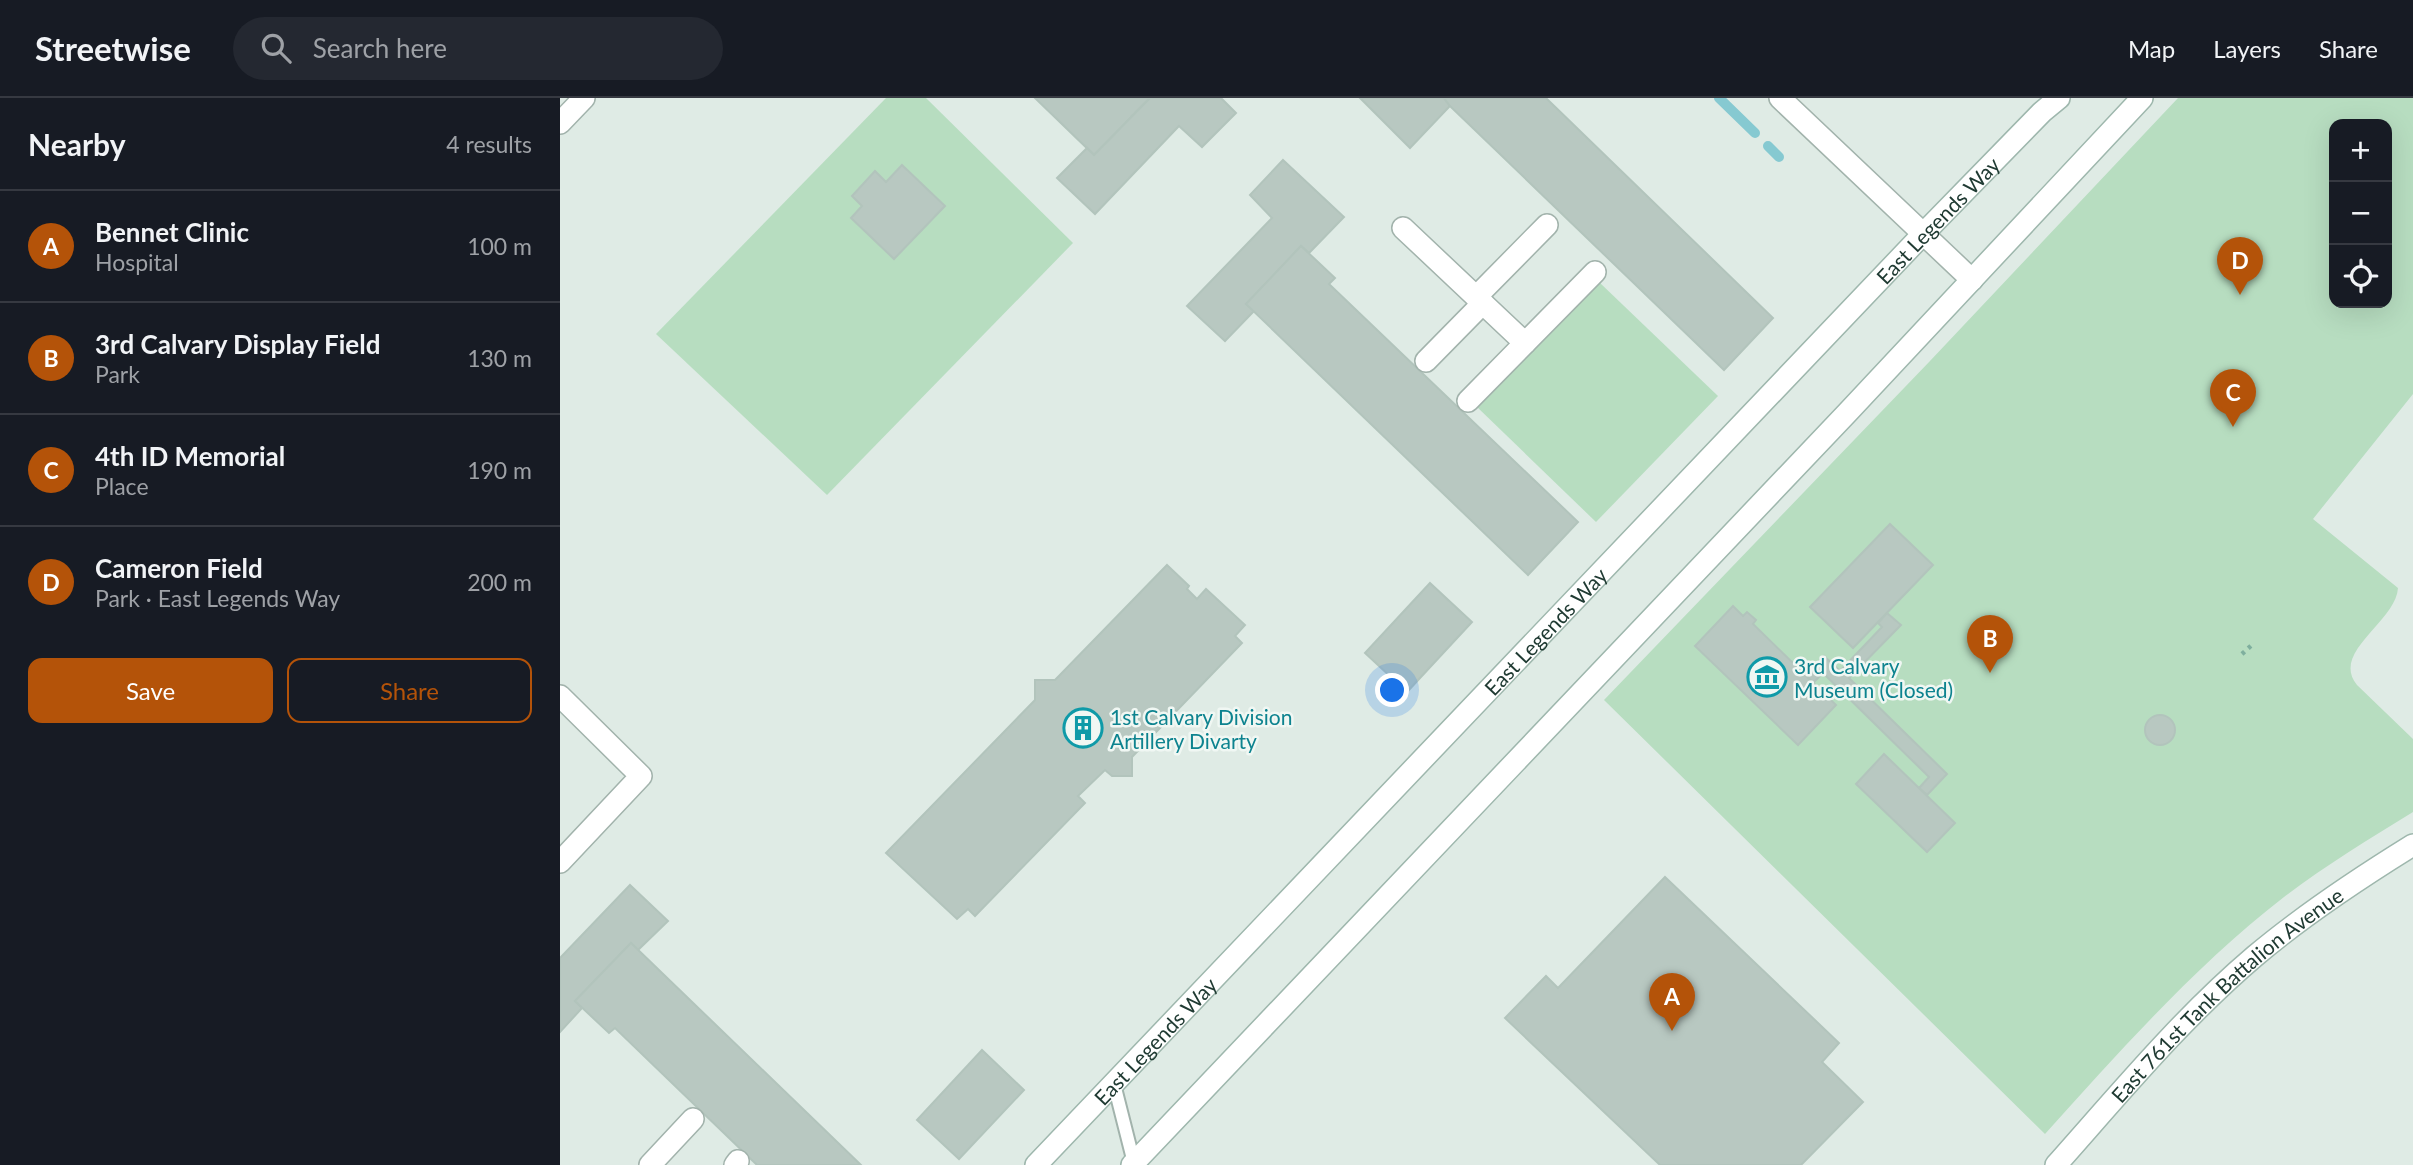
<!DOCTYPE html>
<html lang="en">
<head>
<meta charset="utf-8">
<style>
	body { margin:0; font-family:Lato,sans-serif; background:#242831; color:#f1f3f6 }
	.controls { position:absolute; right:21px; top:21px; display:grid; overflow:hidden; border-radius:14px; box-shadow:0 7px 28px #0002 }
	.controls button { width:63px; height:63px; display:grid; place-items:center; padding:0; border:0; border-bottom:2px solid #363941; background:#171b24; color:#f1f3f6; font:35px sans-serif }
	.you { position:absolute; left:833px; top:593px; width:24px; height:24px; margin:-18px; border:5px solid #fff; border-radius:50%; background:#1a73e8; box-shadow:0 0 0 10px #1a73e833 }
	.badge { display:grid; place-items:center; width:46px; height:46px; border-radius:50%; background:#b45309; color:#fff; font-size:23px; font-weight:700 }
	.pin { position:absolute; translate:-50% -58px; filter:drop-shadow(0 2px 4px #0008) }
	.pin::after { content:''; position:absolute; top:37px; width:24px; height:21px; background:inherit; clip-path:polygon(0 0,100% 0,50% 100%) }
	.list { margin:0; padding:0; list-style:none }
	h2 { display:flex; justify-content:space-between; align-items:center; height:91px; margin:0; padding:0 28px; font-size:30px }
	h2 small { font-size:23px; font-weight:400; color:#9ea1a6 }
	.list li { display:grid; grid-template-columns:46px 1fr auto; gap:21px; align-items:center; box-sizing:border-box; height:112px; padding:0 28px; border-top:2px solid #363941 }
	.list b { display:block; font-size:26px; white-space:nowrap }
	.list p { margin:0; font-size:23px; white-space:nowrap; color:#9ea1a6 }
	.list em { font-size:23px; font-style:normal; color:#9ea1a6 }
	.actions { display:flex; gap:14px; padding:21px 28px }
	.actions a { flex:1; padding:16px 0; border:2px solid #b45309; border-radius:14px; text-align:center; font-size:24px; color:#b45309 }
	.actions .main { background:#b45309; color:#fff }
	.icon { flex:none; width:38px; height:38px; fill:none; stroke:currentColor; stroke-width:2; stroke-linecap:round; stroke-linejoin:round }
	.map { position:relative; flex:none; width:1853px; height:1067px; overflow:hidden }
	header { display:flex; align-items:center; gap:42px; box-sizing:border-box; height:98px; padding:0 35px; background:#171b24; border-bottom:2px solid #363941 }
	header strong { font-size:33px }
	nav { display:flex; gap:38px; margin-inline-start:auto; font-size:24px }
	.search { width:490px; height:63px; background:#242831; display:flex; align-items:center; gap:18px; box-sizing:border-box; padding:0 24px; border-radius:38px; color:#9ea1a6; font-size:26px }
	main { display:flex }
	aside { flex:1; background:#171b24 }
	.map>svg:first-child { display:block }
	.green { fill:#b7ddc0; fill-rule:evenodd }
	.lines { fill:none; stroke-linecap:round; stroke-linejoin:round }
	.stream { stroke:#86c9d1; stroke-width:10 }
	.building { fill:#b8c8c1; stroke:#b2c4bc; stroke-width:2 }
	.lane-casing { stroke:#a2b3ac; stroke-width:16 }
	.street-casing { stroke:#a2b3ac; stroke-width:24 }
	.secondary-casing { stroke:#9eb7ad; stroke-width:24 }
	.path { stroke:#7faf9e; stroke-width:4.5; stroke-dasharray:3.5 5; stroke-linecap:butt }
	.lane { stroke:#fff; stroke-width:12 }
	.street { stroke:#fff; stroke-width:21 }
	.secondary { stroke:#fff; stroke-width:21 }
	.labels { text-anchor:middle; dominant-baseline:central; stroke-width:5; stroke-linejoin:round; paint-order:stroke }
	.street-label { font-size:21px; fill:#203b33; stroke:#f0f7f3 }
	.culture-label { font-size:21px; fill:#0d838f; stroke:#f0f7f3; text-anchor:start }
</style>
</head>
<body>
<header>
<strong>Streetwise</strong>
<div class="search"><svg class="icon" aria-label="search" viewBox="0 0 24 24"><circle cx="10" cy="10" r="6"/><path d="M15 15l6 6"/></svg>Search here</div>
<nav><a>Map</a><a>Layers</a><a>Share</a></nav>
</header>
<main>
<aside>
<h2>Nearby<small>4 results</small></h2>
<ul class="list">
<li><span class="badge">A</span><div><b>Bennet Clinic</b><p>Hospital</p></div><em>100 m</em></li>
<li><span class="badge">B</span><div><b>3rd Calvary Display Field</b><p>Park</p></div><em>130 m</em></li>
<li><span class="badge">C</span><div><b>4th ID Memorial</b><p>Place</p></div><em>190 m</em></li>
<li><span class="badge">D</span><div><b>Cameron Field</b><p>Park · East Legends Way</p></div><em>200 m</em></li>
</ul>
<div class="actions"><a class="main">Save</a><a>Share</a></div>
</aside>
<div class="map">
<svg width="1853" height="1067" viewBox="0 0 1853 1067">
	<rect width="100%" height="100%" fill="#dfebe5"/>
	<g class="green">
		<polygon points="326,0 366,0 513,145 267,397 96,236"/>
		<path d="M1618,0h235v296l-100,125 85,69c-2,34 -68,64 -41,97l56,54v73c-44,27 -88,54 -129,85 -89,69 -164,154 -239,237l-441,-434 326,-339zM1774,26h53v179h-53z"/>
		<polygon points="1039,184 1158,298 1036,424 917,309"/>
	</g>
	<g class="lines">
		<g class="stream">
			<polyline points="1159,0 1195,35"/>
			<polyline points="1208,48 1219,59"/>
		</g>
	</g>
	<g class="building">
		<polygon points="475,0 590,0 534,57"/>
		<polygon points="590,0 661,0 676,15 642,49 619,28 535,116 497,80 527,50 534,57"/>
		<polygon points="800,0 884,0 890,8 850,50"/>
		<polygon points="884,0 986,0 1213,220 1164,272 890,8"/>
		<polygon points="723,62 784,119 749,155 741,148 686,206 694,213 665,243 627,208 712,120 690,97"/>
		<polygon points="342,67 385,108 334,161 291,120 302,108 292,98 315,73 326,84"/>
		<polygon points="741,148 775,180 769,186 1018,424 968,477 686,206"/>
		<polygon points="1330,426 1373,467 1293,550 1250,509"/>
		<polygon points="607,467 629,488 627,491 637,501 646,491 685,527 675,538 682,545 572,659 572,678 552,678 545,672 518,698 525,705 415,818 408,811 397,821 326,755 475,602 475,582 495,582"/>
		<polygon points="870,485 912,524 847,594 805,555"/>
		<polygon points="1173,508 1183,518 1187,514 1196,522 1193,526 1276,607 1238,647 1135,548"/>
		<polygon points="1327,515 1341,527 1289,580 1387,676 1367,697 1359,690 1369,679 1263,575 1253,585 1246,577 1264,558 1280,573 1322,529 1318,525"/>
		<circle cx="1600" cy="632" r="15"/>
		<polygon points="1324,656 1395,725 1367,754 1296,686"/>
		<polygon points="1105,779 1279,945 1262,964 1303,1004 1241,1067 1100,1067 945,920 986,878 998,890"/>
		<polygon points="70,787 108,823 78,852 71,845 15,903 22,910 0,934 0,860"/>
		<polygon points="71,845 301,1067 197,1067 55,930 49,935 15,903"/>
		<polygon points="422,952 464,992 399,1061 357,1022"/>
	</g>
	<g class="lines">
		<g class="lane-casing">
			<polyline id="lane" points="554,986 574,1065"/>
		</g>
		<g class="street-casing">
			<g id="street">
				<polyline points="1220,0 1412,182"/>
				<polyline points="0,25 24,0"/>
				<polyline points="843,130 965,245"/>
				<polyline points="916,199 987,127"/>
				<polyline points="866,263 923,205"/>
				<polyline points="908,303 1035,174"/>
				<polyline points="0,598 81,678 0,764"/>
				<polyline points="90,1067 133,1021"/>
				<polyline points="175,1067 178,1063"/>
			</g>
		</g>
		<g class="secondary-casing">
			<g id="secondary">
				<path id="s1" d="M476,1067l888,-932 118,-121 17,-14"/>
				<polyline points="572,1067 1288,314 1582,0"/>
				<path id="s2" d="M1496,1067c64,-72 126,-147 199,-209 50,-42 103,-77 158,-111"/>
			</g>
		</g>
		<polyline class="path" points="1682,556 1694,545"/>
		<use href="#lane" class="lane"/>
		<use href="#street" class="street"/>
		<use href="#secondary" class="secondary"/>
	</g>
	<defs>
		<g id="museum-ring" transform="scale(2.0125)"><circle r="9.5" fill="#f0f7f3" stroke="#0f9aa8" stroke-width="1.5"/><path d="M0-6L6-3V-2H-6V-3ZM-5-1h2V3h-2ZM-1-1h2V3h-2ZM3-1h2V3H3ZM-6 4H6V6H-6Z" fill="#0f9aa8"/></g>
		<g id="building-ring" transform="scale(2.0125)"><circle r="9.5" fill="#f0f7f3" stroke="#0f9aa8" stroke-width="1.5"/><path d="M-4-6H4V6H1V3H-1V6H-4ZM-2.5-4.3h1.7v1.8h-1.7ZM.8-4.3h1.7v1.8H.8ZM-2.5-1h1.7V.8h-1.7ZM.8-1h1.7V.8H.8Z" fill="#0f9aa8"/></g>
	</defs>
	<g fill-rule="evenodd">
		<use href="#museum-ring" x="1207" y="579"/>
		<use href="#building-ring" x="523" y="630"/>
	</g>
	<g class="labels">
		<g class="street-label">
			<text stroke="none"><textPath href="#s1" startOffset="1306">East Legends Way</textPath></text>
			<text stroke="none"><textPath href="#s1" startOffset="738">East Legends Way</textPath></text>
			<text stroke="none"><textPath href="#s2" startOffset="242">East 761st Tank Battalion Avenue</textPath></text>
			<text stroke="none"><textPath href="#s1" startOffset="172">East Legends Way</textPath></text>
		</g>
		<g class="culture-label">
			<text x="1234" y="567">3rd Calvary<tspan x="1234" dy="24">Museum (Closed)</tspan></text>
			<text x="550" y="618">1st Calvary Division<tspan x="550" dy="24">Artillery Divarty</tspan></text>
		</g>
	</g>
</svg>
<div class="controls">
<button>+</button>
<button>−</button>
<button><svg class="icon" aria-label="locate" viewBox="0 0 24 24"><circle cx="12" cy="12" r="6"/><path d="M12 2v4M12 18v4M2 12h4M18 12h4"/></svg></button>
</div>
<div class="you"></div>
<div class="pin badge" style="left:1112px;top:933px">A</div>
<div class="pin badge" style="left:1430px;top:575px">B</div>
<div class="pin badge" style="left:1673px;top:329px">C</div>
<div class="pin badge" style="left:1680px;top:197px">D</div>
</div>
</main>
</body>
</html>
